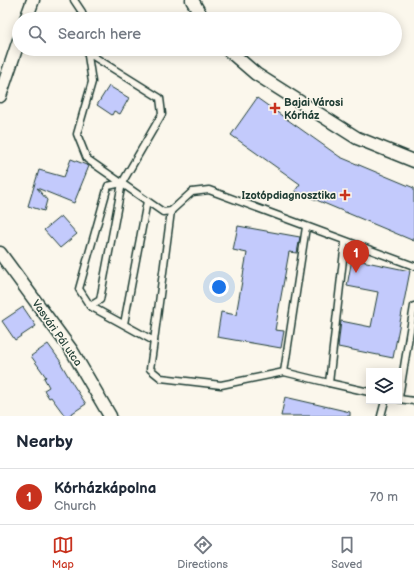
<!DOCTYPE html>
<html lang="en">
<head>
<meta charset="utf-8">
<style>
	body { margin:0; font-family:"Balsamiq Sans",sans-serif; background:#f2f2f3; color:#1f2937 }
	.controls { position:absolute; right:12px; bottom:12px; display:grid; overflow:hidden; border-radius:0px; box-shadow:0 2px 10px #0003 }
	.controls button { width:36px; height:36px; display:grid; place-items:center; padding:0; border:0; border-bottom:1px solid #e0e1e3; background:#fff; color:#1f2937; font:20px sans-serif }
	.you { position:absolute; left:219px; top:287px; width:14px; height:14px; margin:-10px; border:3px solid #fff; border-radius:50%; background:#1a73e8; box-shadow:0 0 0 6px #1a73e833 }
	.badge { display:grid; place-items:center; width:26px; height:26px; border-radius:50%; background:#c8321e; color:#fff; font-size:13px; font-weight:700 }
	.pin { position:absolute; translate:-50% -33px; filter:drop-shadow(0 1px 2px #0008) }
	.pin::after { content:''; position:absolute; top:21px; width:14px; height:12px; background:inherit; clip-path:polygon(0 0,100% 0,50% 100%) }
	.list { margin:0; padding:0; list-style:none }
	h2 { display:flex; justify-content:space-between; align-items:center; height:52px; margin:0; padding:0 16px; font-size:17px }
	h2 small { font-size:13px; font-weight:400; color:#747a83 }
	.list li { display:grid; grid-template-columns:26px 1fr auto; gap:12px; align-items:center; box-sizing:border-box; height:56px; padding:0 16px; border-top:1px solid #e0e1e3 }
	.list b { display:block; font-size:15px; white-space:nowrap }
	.list p { margin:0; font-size:13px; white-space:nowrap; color:#747a83 }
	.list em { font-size:13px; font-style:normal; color:#747a83 }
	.icon { flex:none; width:22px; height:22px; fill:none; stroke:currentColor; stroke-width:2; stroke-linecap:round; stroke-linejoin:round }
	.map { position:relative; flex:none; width:414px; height:416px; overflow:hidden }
	.search { position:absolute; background:#fff; box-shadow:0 2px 10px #0003; left:12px; right:12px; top:12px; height:44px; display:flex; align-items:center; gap:10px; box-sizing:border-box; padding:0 14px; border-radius:22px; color:#747a83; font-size:15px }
	.sheet { height:108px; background:#fff }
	nav { display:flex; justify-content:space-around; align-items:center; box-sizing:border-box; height:56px; border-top:1px solid #e0e1e3; background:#fff; font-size:11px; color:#747a83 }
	nav a { display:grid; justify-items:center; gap:2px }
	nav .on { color:#c8321e }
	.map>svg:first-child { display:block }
	.building { fill:#c3cafc; stroke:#1f3d34 }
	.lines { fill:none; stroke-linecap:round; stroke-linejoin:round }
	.service-casing { stroke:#1f3d34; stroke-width:9 }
	.minor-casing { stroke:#1f3d34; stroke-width:15 }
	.service { stroke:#fbf7ec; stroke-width:6 }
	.minor { stroke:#fbf7ec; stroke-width:12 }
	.poi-dot { fill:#c8321e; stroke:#fbf7ec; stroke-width:1.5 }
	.labels { text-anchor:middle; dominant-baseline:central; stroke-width:3; stroke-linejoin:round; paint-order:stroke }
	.poi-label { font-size:11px; font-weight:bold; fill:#1f3d34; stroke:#fbf7ec; text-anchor:start }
	.street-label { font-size:11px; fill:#1f3d34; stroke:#fbf7ec }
</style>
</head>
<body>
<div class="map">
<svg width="414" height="416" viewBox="0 0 414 416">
	<rect width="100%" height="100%" fill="#fbf7ec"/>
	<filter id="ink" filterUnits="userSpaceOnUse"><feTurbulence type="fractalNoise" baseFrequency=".025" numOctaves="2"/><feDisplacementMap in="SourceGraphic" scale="8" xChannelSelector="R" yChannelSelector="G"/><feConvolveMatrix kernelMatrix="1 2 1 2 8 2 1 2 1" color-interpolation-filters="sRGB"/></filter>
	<g filter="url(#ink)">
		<g class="building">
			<polygon points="109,86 129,98 120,114 114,111 112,115 97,105"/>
			<polygon points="257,98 340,157 414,188 414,241 295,191 300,184 231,135"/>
			<polygon points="71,159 89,166 74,203 37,188 47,200 44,211 28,206 39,170 64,177"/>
			<polygon points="61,216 77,234 60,248 44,230"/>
			<polygon points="238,226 300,237 297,253 289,252 275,330 284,331 281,348 217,337 221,312 236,315 247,253 233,250"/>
			<polygon points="352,259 410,271 393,358 338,347 341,321 371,327 378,292 347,286"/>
			<polygon points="23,307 36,326 15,340 2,321"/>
			<polygon points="48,344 61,362 60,362 74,386 86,404 68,416 65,416 51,397 49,398 44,390 49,387 44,378 46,377 31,356"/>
			<polygon points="285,397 350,412 350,416 281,416"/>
		</g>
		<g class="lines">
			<g class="service-casing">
				<g id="service">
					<polyline points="74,0 82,12 83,19"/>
					<polyline points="87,49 92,82 77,134 87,159 163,212 171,211 192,192 209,190 414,266"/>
					<polyline points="88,53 160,98 162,114 122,183 100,300 90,306"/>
					<polyline points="122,183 108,186 79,289 90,306 154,341 150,369 161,378 221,385 284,372"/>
					<polyline points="306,227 284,372 329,383"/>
					<polyline points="345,242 329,383 369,392"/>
					<polyline points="124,324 147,201"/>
					<polyline points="154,341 171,211"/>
					<polyline points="399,397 414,306"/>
					<polyline points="399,399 414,401"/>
					<polyline points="381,416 385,401"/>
				</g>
			</g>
			<g class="minor-casing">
				<g id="minor">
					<polyline points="192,0 203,19"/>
					<polyline points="26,19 33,0"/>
					<polyline points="227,49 256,74 357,138 414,161"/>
					<polyline points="0,96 19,40"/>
					<polyline points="0,253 72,351 110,416"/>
				</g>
			</g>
			<use href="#service" class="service"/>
			<use href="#minor" class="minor"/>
		</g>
	</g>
	<g class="poi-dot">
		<path d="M273 102h4v4h4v4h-4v4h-4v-4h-4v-4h4z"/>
		<path d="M343 189h4v4h4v4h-4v4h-4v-4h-4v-4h4z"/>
	</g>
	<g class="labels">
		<g class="poi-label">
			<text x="284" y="102">Bajai Városi<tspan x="284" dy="13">Kórház</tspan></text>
			<text x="336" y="195" text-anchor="end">Izotópdiagnosztika</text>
		</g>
		<g class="street-label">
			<text transform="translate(57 333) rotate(55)">Vasvári Pál utca</text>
		</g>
	</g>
</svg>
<div class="controls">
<button><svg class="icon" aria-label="layers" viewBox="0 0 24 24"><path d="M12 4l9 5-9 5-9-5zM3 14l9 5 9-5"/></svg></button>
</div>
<div class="you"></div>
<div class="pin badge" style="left:356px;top:273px">1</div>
<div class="search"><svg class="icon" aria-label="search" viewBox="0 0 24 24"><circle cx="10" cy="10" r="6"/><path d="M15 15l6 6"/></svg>Search here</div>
</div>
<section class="sheet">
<h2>Nearby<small></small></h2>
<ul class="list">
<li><span class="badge">1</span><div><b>Kórházkápolna</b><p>Church</p></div><em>70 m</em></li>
</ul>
</section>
<nav>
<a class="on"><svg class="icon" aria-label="map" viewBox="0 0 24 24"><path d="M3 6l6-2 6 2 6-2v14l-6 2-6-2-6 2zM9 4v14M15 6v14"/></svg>Map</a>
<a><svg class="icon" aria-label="directions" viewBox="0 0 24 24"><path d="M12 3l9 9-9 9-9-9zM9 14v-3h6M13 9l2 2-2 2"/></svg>Directions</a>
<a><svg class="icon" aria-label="saved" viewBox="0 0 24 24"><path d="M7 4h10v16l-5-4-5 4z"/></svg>Saved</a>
</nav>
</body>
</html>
